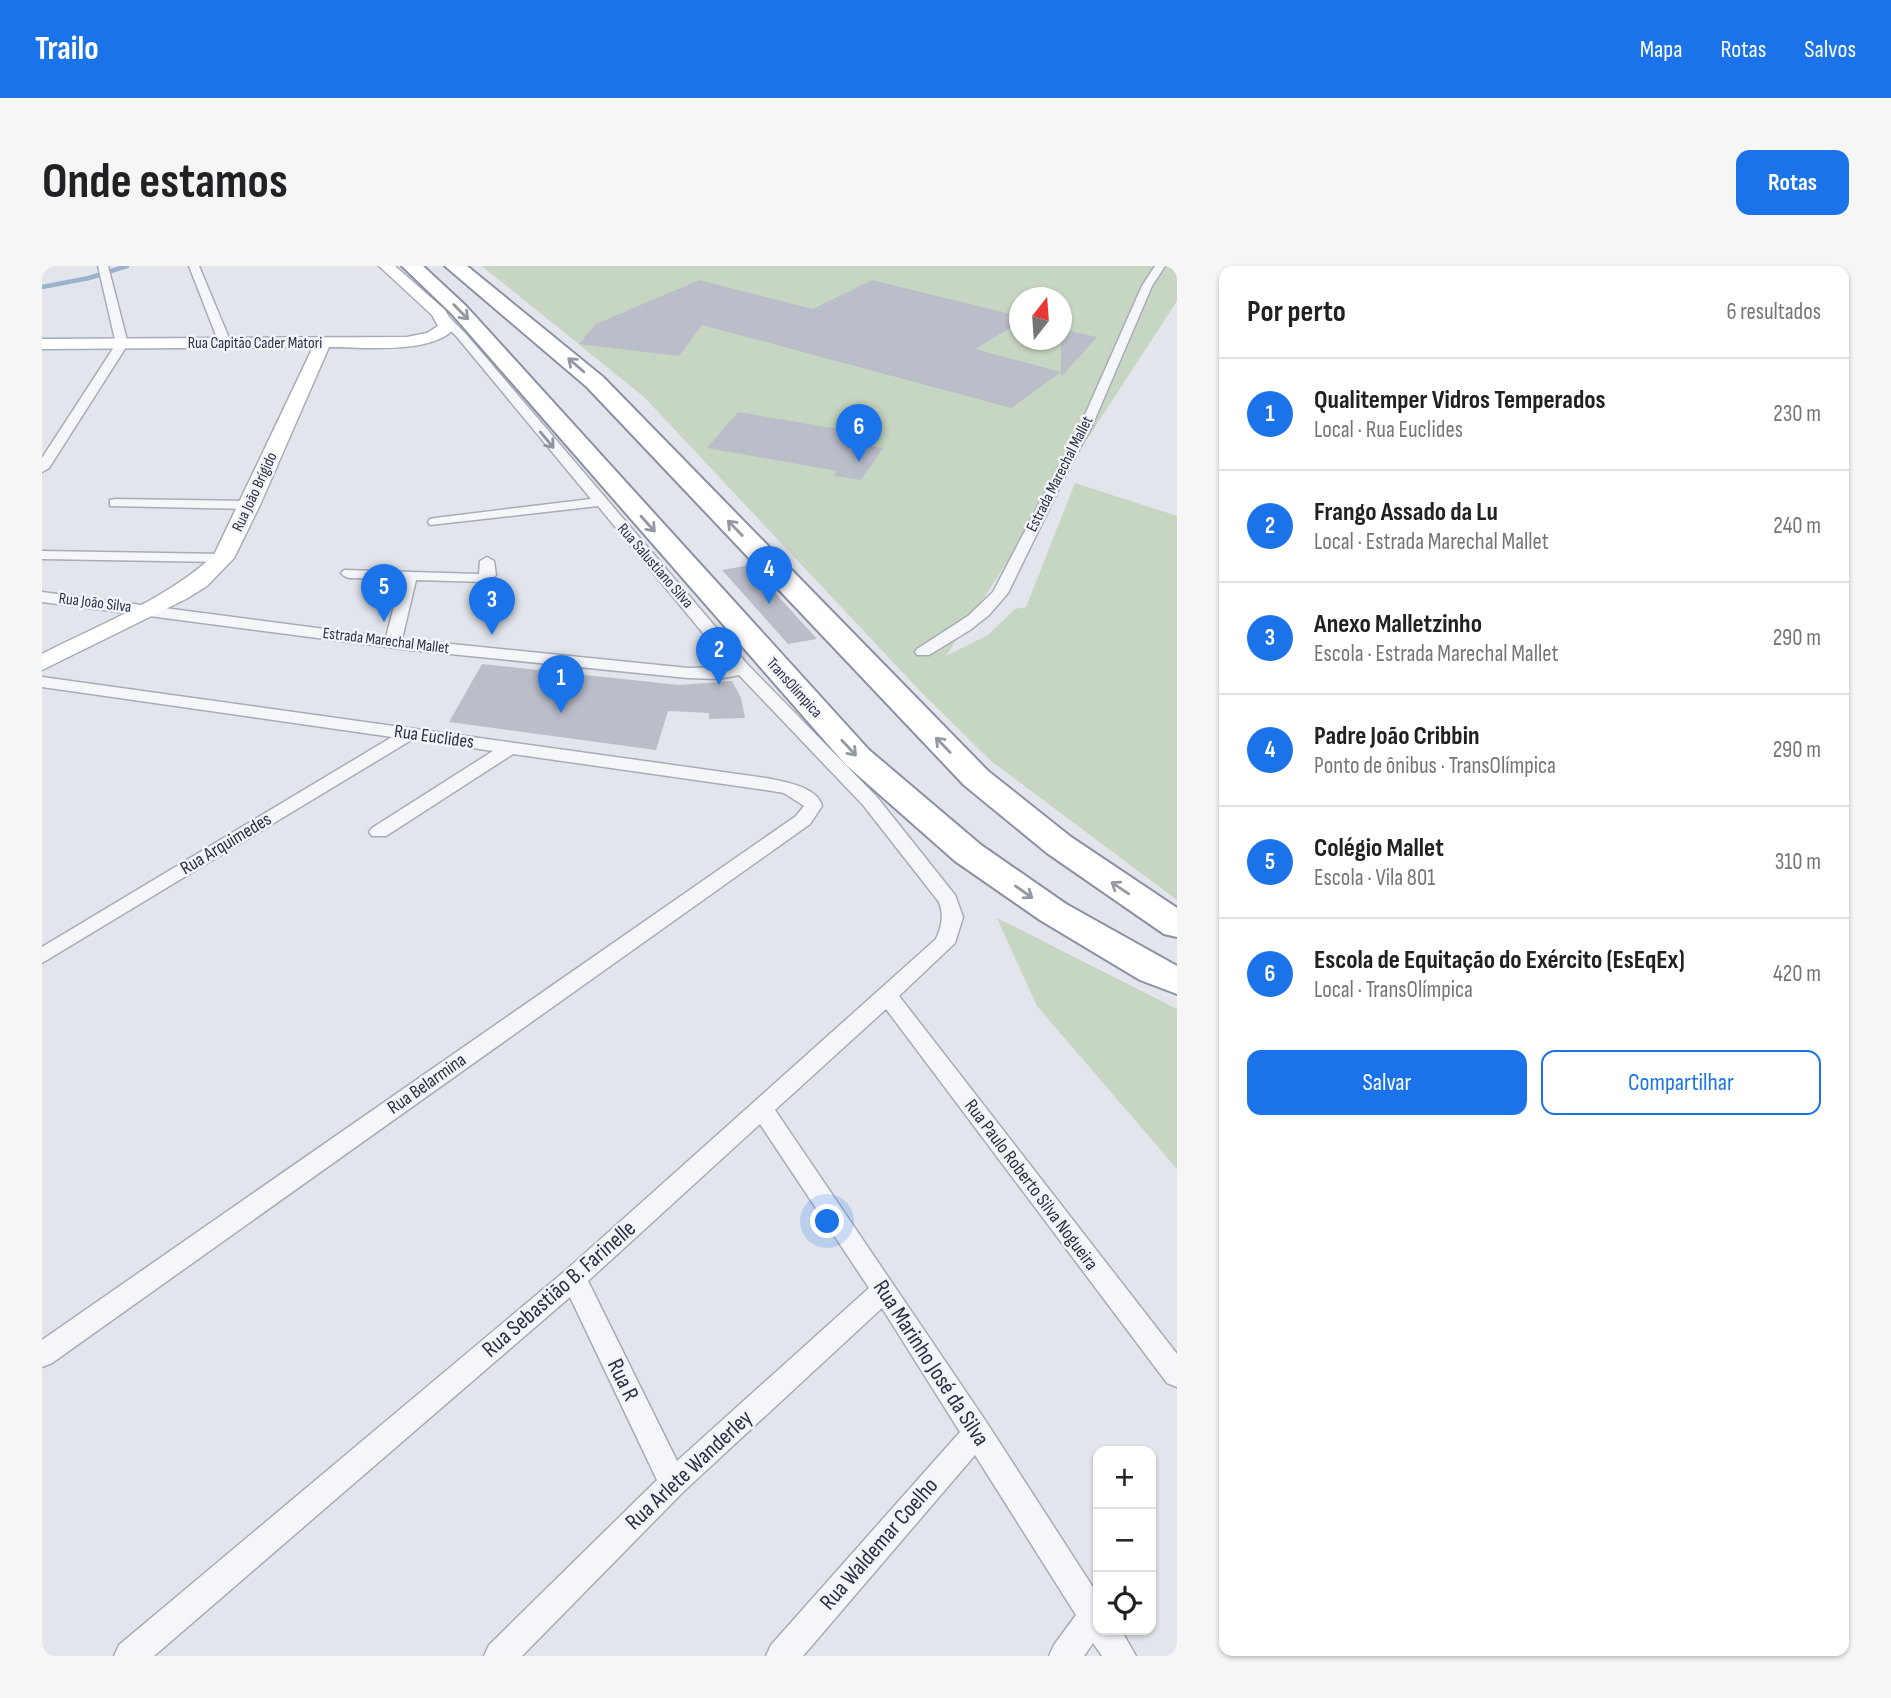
<!DOCTYPE html>
<html lang="pt">
<head>
<meta charset="utf-8">
<style>
	body { margin:0; font-family:"Sofia Sans Condensed",sans-serif; background:#f6f6f6; color:#202124 }
	.controls { position:absolute; right:21px; bottom:21px; display:grid; overflow:hidden; border-radius:14px; box-shadow:0 2px 5px #0004 }
	.controls button { width:63px; height:63px; display:grid; place-items:center; padding:0; border:0; border-bottom:2px solid #e0e0e0; background:#fff; color:#202124; font:35px sans-serif }
	.compass { position:absolute; left:967px; top:21px; width:63px; height:63px; border-radius:50%; background:#fff; box-shadow:0 2px 5px #0004; rotate:17deg }
	.you { position:absolute; left:786px; top:956px; width:24px; height:24px; margin:-18px; border:5px solid #fff; border-radius:50%; background:#1a73e8; box-shadow:0 0 0 10px #1a73e833 }
	.badge { display:grid; place-items:center; width:46px; height:46px; border-radius:50%; background:#1a73e8; color:#fff; font-size:23px; font-weight:700 }
	.pin { position:absolute; translate:-50% -58px; filter:drop-shadow(0 2px 4px #0008) }
	.pin::after { content:''; position:absolute; top:37px; width:24px; height:21px; background:inherit; clip-path:polygon(0 0,100% 0,50% 100%) }
	.list { margin:0; padding:0; list-style:none }
	h2 { display:flex; justify-content:space-between; align-items:center; height:91px; margin:0; padding:0 28px; font-size:30px }
	h2 small { font-size:23px; font-weight:400; color:#757577 }
	.list li { display:grid; grid-template-columns:46px 1fr auto; gap:21px; align-items:center; box-sizing:border-box; height:112px; padding:0 28px; border-top:2px solid #e0e0e0 }
	.list b { display:block; font-size:26px; white-space:nowrap }
	.list p { margin:0; font-size:23px; white-space:nowrap; color:#757577 }
	.list em { font-size:23px; font-style:normal; color:#757577 }
	.actions { display:flex; gap:14px; padding:21px 28px }
	.actions a { flex:1; padding:16px 0; border:2px solid #1a73e8; border-radius:14px; text-align:center; font-size:24px; color:#1a73e8 }
	.actions .main { background:#1a73e8; color:#fff }
	.icon { flex:none; width:38px; height:38px; fill:none; stroke:currentColor; stroke-width:2; stroke-linecap:round; stroke-linejoin:round }
	.map { position:relative; flex:none; width:1135px; height:1390px; overflow:hidden; border-radius:14px }
	header { display:flex; align-items:center; gap:42px; box-sizing:border-box; height:98px; padding:0 35px; background:#1a73e8; color:#fff }
	header strong { font-size:33px }
	nav { display:flex; gap:38px; margin-inline-start:auto; font-size:24px }
	.intro { display:flex; align-items:center; justify-content:space-between; box-sizing:border-box; height:168px; padding:0 42px }
	h1 { margin:0; font-size:49px }
	.button { padding:18px 32px; border-radius:14px; background:#1a73e8; color:#fff; font-size:24px; font-weight:700 }
	main { display:flex; gap:42px; padding:0 42px }
	aside { flex:1; background:#fff; border-radius:14px; box-shadow:0 2px 5px #0004 }
	.map>svg:first-child { display:block }
	.green { fill:#c7d6c2; fill-rule:evenodd }
	.lines { fill:none; stroke-linecap:round; stroke-linejoin:round }
	.stream { stroke:#9bb2cd; stroke-width:4.5 }
	.building { fill:#b9bec9 }
	.street-casing { stroke:#a7acb6; stroke-width:3 }
	.secondary-casing { stroke:#a7acb6; stroke-width:3 }
	.highway-casing { stroke:#8892a3; stroke-width:4 }
	.street { fill:#f5f6f9; fill-rule:evenodd }
	.secondary { fill:#fff; fill-rule:evenodd }
	.highway { fill:#fff; fill-rule:evenodd }
	.oneway { stroke:#9498a2 }
	.oneway2 { stroke:#8f949f }
	.labels { text-anchor:middle; dominant-baseline:central; stroke-width:5; stroke-linejoin:round; paint-order:stroke }
	.far-street-label { font-size:16px; fill:#293245; stroke:#f2f4f8 }
	.street-label { font-size:19px; fill:#293245; stroke:#f2f4f8 }
	.near-street-label { font-size:23px; fill:#293245; stroke:#f2f4f8 }
</style>
</head>
<body>
<header>
<strong>Trailo</strong>
<nav><a>Mapa</a><a>Rotas</a><a>Salvos</a></nav>
</header>
<div class="intro"><h1>Onde estamos</h1><a class="button">Rotas</a></div>
<main>
<div class="map">
<svg width="1135" height="1390" viewBox="0 0 1135 1390">
	<rect width="100%" height="100%" fill="#e2e5eb"/>
	<g class="green">
		<path d="M440,0h695v35l-231,355 42,-21 27,-26 11,-2 49,-124 102,33v384l-186,-139 -69,-68 -278,-296zM978,32h42v42h-42z"/>
		<polygon points="955,652 1135,743 1135,903 995,740"/>
	</g>
	<g class="lines">
		<polyline class="stream" points="0,21 47,12 85,0"/>
	</g>
	<g class="building">
		<polygon points="657,14 771,43 830,14 977,50 977,57 933,83 1019,106 969,142 660,59 637,90 537,78 554,58"/>
		<polygon points="1019,63 1055,71 1019,111"/>
		<polygon points="696,146 815,166 807,176 841,182 819,214 792,210 795,205 665,182"/>
		<polygon points="708,299 775,373 746,378 680,304"/>
		<polygon points="440,398 637,419 690,415 699,432 703,452 667,453 667,447 626,445 614,484 407,456"/>
	</g>
	<g class="lines">
		<g class="street-casing">
			<g id="street">
				<polygon points="56,0 66,0 86,78 7,202 0,206 0,192 74,78"/>
				<polygon points="147,0 157,0 189,77 187,79 177,77"/>
				<polygon points="1113,0 1123,0 1110,20 1050,160 1027,202 966,327 947,349 928,364 887,389 875,389 873,386 875,383 926,350 951,326 1038,160 1100,20"/>
				<path d="M393,45h8l22,22 283,332 129,132 78,98 8,22 -8,26 -56,53 278,358v33l-10,-4 -281,-374 -111,101 212,313 111,172v35h23l15,26h-34l-9,-13 -9,13h-35l5,-11 22,-30 -101,-160 -172,201h-37l5,-11 189,-213 -78,-124 -199,184 -161,164h-38l5,-11 168,-165 -87,-183 -416,359h-40l5,-11 446,-374 371,-332c6,-13 8,-24 3,-37l-76,-97 -124,-130 -21,4 -30,-1 -278,-28 -368,-48v-10l344,45 15,-58 -52,-1 -5,-2 -3,-3 3,-3 135,4 1,-13 7,-4 7,4 2,14 -9,7 -71,-2 -14,59 286,29 43,-1 -133,-161 -168,19 -2,-3 2,-3 5,-1 156,-19 -134,-162 -22,-22zM718,858l109,164 -192,173 -89,-180z"/>
				<polygon points="73,233 208,235 215,239 208,243 68,240 68,234"/>
				<polygon points="0,285 181,288 188,292 181,296 0,293"/>
				<path d="M0,411l724,101c18,4 51,8 56,28l-12,18 -758,539 -10,4v-27l754,-524 8,-10 -20,-13 -18,-3 -253,-36 -127,82h-14l-3,-4 3,-4 121,-77 -80,-12 -371,224v-16l350,-210 -350,-50z"/>
			</g>
		</g>
		<g class="secondary-casing">
			<path id="secondary" d="M337,0h16l50,44 10,18c-24,27 -92,19 -126,19l-69,158 -26,53 -27,28 -21,13 -144,71v-16c58,-30 124,-54 172,-99l99,-208 -271,2v-10l365,-2 20,-4 11,-7 -6,-11z"/>
		</g>
		<g class="highway-casing">
			<g id="highway">
				<polygon points="360,0 381,0 424,40 827,484 939,579 1024,638 1135,700 1135,728 1098,714 998,654 913,595 803,498 410,48"/>
				<polygon points="403,0 425,0 561,111 946,505 1029,571 1135,642 1135,671 1122,668 1005,587 922,519 545,121"/>
			</g>
		</g>
		<use href="#street" class="street"/>
		<use href="#secondary" class="secondary"/>
		<use href="#highway" class="highway"/>
	</g>
	<defs><path id="oneway-shaft" d="M-6 0H5M1.5-3L5.5 0L1.5 3" fill="none" stroke-width="1.6" stroke-linecap="round" stroke-linejoin="round" transform="scale(1.75)"/></defs>
	<g class="oneway">
		<use href="#oneway-shaft" transform="translate(419 46) rotate(46)"/>
		<use href="#oneway-shaft" transform="translate(534 99) rotate(-139)"/>
		<use href="#oneway-shaft" transform="translate(606 258) rotate(48)"/>
		<use href="#oneway-shaft" transform="translate(693 262) rotate(-134)"/>
		<use href="#oneway-shaft" transform="translate(901 479) rotate(-134)"/>
		<use href="#oneway-shaft" transform="translate(807 482) rotate(47)"/>
		<use href="#oneway-shaft" transform="translate(1078 622) rotate(-146)"/>
		<use href="#oneway-shaft" transform="translate(982 626) rotate(35)"/>
	</g>
	<use class="oneway2" href="#oneway-shaft" transform="translate(505 174) rotate(50)"/>
	<g class="labels">
		<g class="far-street-label">
			<text x="213" y="77">Rua Capitão Cader Matori</text>
			<text transform="translate(1018 208) rotate(-63)">Estrada Marechal Mallet</text>
			<text transform="translate(213 226) rotate(-65)">Rua João Brígido</text>
			<text transform="translate(613 300) rotate(49)">Rua Salustiano Silva</text>
			<text transform="translate(53 337) rotate(7)">Rua João Silva</text>
			<text transform="translate(344 375) rotate(7)">Estrada Marechal Mallet</text>
			<text transform="translate(752 422) rotate(48)">TransOlímpica</text>
		</g>
		<g class="street-label">
			<text transform="translate(392 471) rotate(8)">Rua Euclides</text>
			<text transform="translate(184 578) rotate(-31)">Rua Arquimedes</text>
			<text transform="translate(385 818) rotate(-35)">Rua Belarmina</text>
			<text transform="translate(989 919) rotate(53)">Rua Paulo Roberto Silva Nogueira</text>
		</g>
		<g class="near-street-label">
			<text transform="translate(517 1023) rotate(-41)">Rua Sebastião B. Farinelle</text>
			<text transform="translate(889 1097) rotate(57)">Rua Marinho José da Silva</text>
			<text transform="translate(581 1114) rotate(64)">Rua R</text>
			<text transform="translate(647 1204) rotate(-43)">Rua Arlete Wanderley</text>
			<text transform="translate(837 1278) rotate(-49)">Rua Waldemar Coelho</text>
		</g>
	</g>
</svg>
<div class="controls">
<button>+</button>
<button>−</button>
<button><svg class="icon" aria-label="locate" viewBox="0 0 24 24"><circle cx="12" cy="12" r="6"/><path d="M12 2v4M12 18v4M2 12h4M18 12h4"/></svg></button>
</div>
<svg class="compass" viewBox="-18 -18 36 36"><path d="M0-13l5 13h-10z" fill="#e53935"/><path d="M0 13l5-13h-10z" fill="#757577"/></svg>
<div class="you"></div>
<div class="pin badge" style="left:519px;top:447px">1</div>
<div class="pin badge" style="left:677px;top:419px">2</div>
<div class="pin badge" style="left:450px;top:369px">3</div>
<div class="pin badge" style="left:727px;top:338px">4</div>
<div class="pin badge" style="left:342px;top:356px">5</div>
<div class="pin badge" style="left:817px;top:196px">6</div>
</div>
<aside>
<h2>Por perto<small>6 resultados</small></h2>
<ul class="list">
<li><span class="badge">1</span><div><b>Qualitemper Vidros Temperados</b><p>Local · Rua Euclides</p></div><em>230 m</em></li>
<li><span class="badge">2</span><div><b>Frango Assado da Lu</b><p>Local · Estrada Marechal Mallet</p></div><em>240 m</em></li>
<li><span class="badge">3</span><div><b>Anexo Malletzinho</b><p>Escola · Estrada Marechal Mallet</p></div><em>290 m</em></li>
<li><span class="badge">4</span><div><b>Padre João Cribbin</b><p>Ponto de ônibus · TransOlímpica</p></div><em>290 m</em></li>
<li><span class="badge">5</span><div><b>Colégio Mallet</b><p>Escola · Vila 801</p></div><em>310 m</em></li>
<li><span class="badge">6</span><div><b>Escola de Equitação do Exército (EsEqEx)</b><p>Local · TransOlímpica</p></div><em>420 m</em></li>
</ul>
<div class="actions"><a class="main">Salvar</a><a>Compartilhar</a></div>
</aside>
</main>
</body>
</html>
